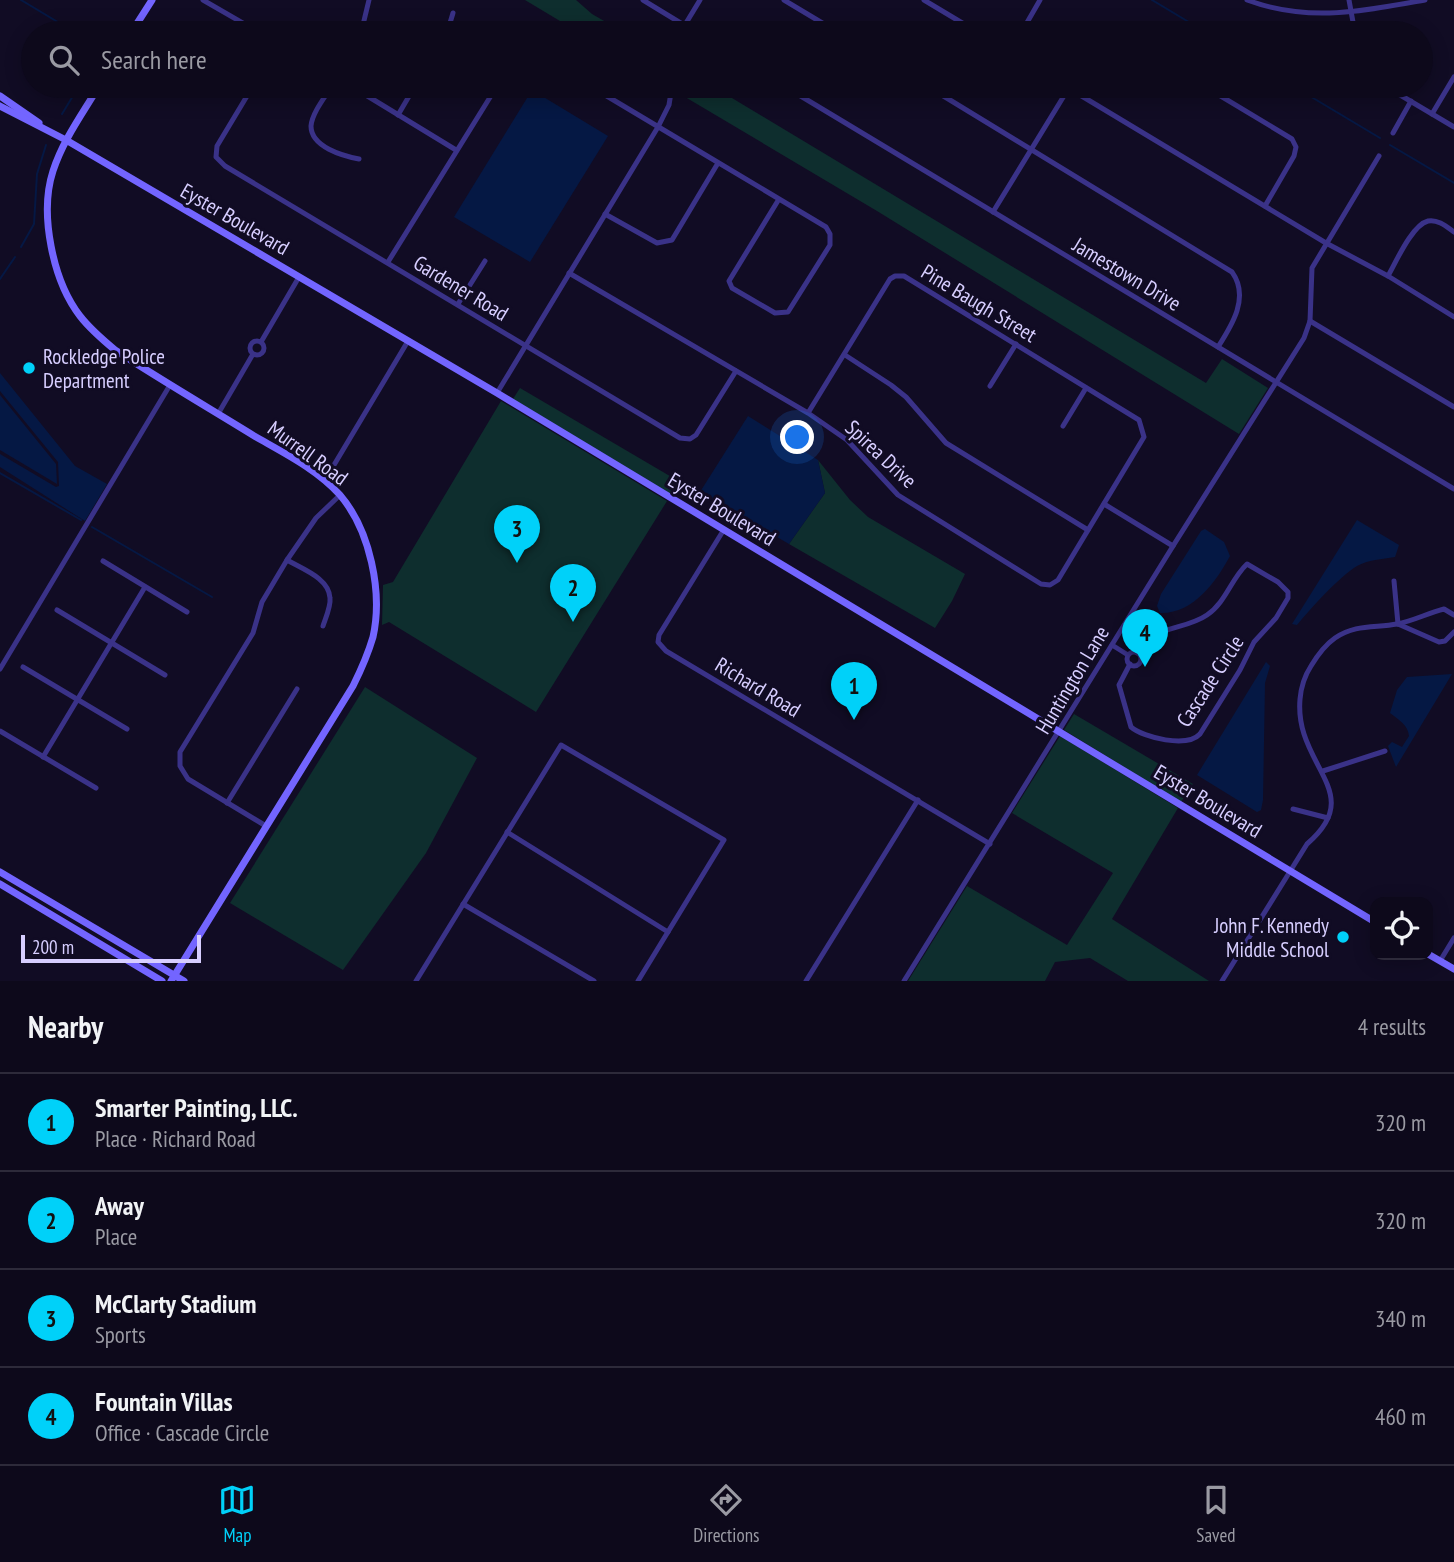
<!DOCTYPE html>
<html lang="en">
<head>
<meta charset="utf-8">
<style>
	body { margin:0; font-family:"PT Sans Narrow",sans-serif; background:#1b1728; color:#f1f3f6 }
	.controls { position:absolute; right:21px; bottom:21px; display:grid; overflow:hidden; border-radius:14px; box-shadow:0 4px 18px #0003 }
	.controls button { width:63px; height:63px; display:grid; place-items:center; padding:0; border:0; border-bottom:2px solid #2d2a3a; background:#0d091b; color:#f1f3f6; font:35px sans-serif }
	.scale { position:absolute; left:21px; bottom:18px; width:180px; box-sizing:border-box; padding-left:7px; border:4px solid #d7ceff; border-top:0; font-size:19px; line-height:24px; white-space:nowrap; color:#d7ceff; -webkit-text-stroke:5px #110c24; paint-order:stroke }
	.you { position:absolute; left:798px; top:438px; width:24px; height:24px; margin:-18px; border:5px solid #fff; border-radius:50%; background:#1a73e8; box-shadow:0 0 0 10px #1a73e833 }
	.badge { display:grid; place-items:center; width:46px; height:46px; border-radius:50%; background:#00d1f9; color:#111; font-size:23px; font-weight:700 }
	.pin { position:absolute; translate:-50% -58px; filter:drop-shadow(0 2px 4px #0008) }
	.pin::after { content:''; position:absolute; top:37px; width:24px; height:21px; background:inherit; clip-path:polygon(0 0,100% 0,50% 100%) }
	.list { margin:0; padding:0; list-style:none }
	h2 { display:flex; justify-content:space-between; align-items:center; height:91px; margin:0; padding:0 28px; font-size:30px }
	h2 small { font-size:23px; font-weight:400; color:#9a9aa3 }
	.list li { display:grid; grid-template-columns:46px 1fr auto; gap:21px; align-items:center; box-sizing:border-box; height:98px; padding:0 28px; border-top:2px solid #2d2a3a }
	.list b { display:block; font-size:26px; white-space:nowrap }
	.list p { margin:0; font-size:23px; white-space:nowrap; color:#9a9aa3 }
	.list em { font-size:23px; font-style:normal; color:#9a9aa3 }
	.icon { flex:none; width:38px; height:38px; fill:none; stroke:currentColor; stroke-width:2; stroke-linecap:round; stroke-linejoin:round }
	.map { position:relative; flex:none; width:1454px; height:981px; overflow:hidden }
	.search { position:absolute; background:#0d091b; box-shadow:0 4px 18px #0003; left:21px; right:21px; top:21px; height:77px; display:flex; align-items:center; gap:18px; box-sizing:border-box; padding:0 24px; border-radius:38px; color:#9a9aa3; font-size:26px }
	.sheet { height:483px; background:#0d091b }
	nav { display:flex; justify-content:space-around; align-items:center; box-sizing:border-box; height:98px; border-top:2px solid #2d2a3a; background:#0d091b; font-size:19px; color:#9a9aa3 }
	nav a { display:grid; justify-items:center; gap:4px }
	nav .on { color:#00d1f9 }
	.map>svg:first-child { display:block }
	.green { fill:#0e2e2e }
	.water { fill:#051844 }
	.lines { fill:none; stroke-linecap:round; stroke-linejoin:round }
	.stream { stroke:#051844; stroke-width:2 }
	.street { stroke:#3a3288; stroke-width:5 }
	.secondary { stroke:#7365ff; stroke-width:7 }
	.poi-dot { fill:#00d1f9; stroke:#110c24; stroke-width:2.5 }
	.labels { text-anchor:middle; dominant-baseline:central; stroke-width:6; stroke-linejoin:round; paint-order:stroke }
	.street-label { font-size:21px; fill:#d7ceff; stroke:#110c24 }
	.poi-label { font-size:21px; fill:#d7ceff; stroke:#110c24; text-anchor:start }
</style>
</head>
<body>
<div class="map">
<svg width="1454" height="981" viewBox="0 0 1454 981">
	<rect width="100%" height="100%" fill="#110c24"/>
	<g class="green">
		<polygon points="525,0 576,0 592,14 625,33 580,33"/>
		<polygon points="675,86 712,86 1206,383 1222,359 1268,388 1239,434 877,211 675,91"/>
		<polygon points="520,388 680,482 672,496 513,399"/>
		<polygon points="501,401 667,501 536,712 389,622 382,625 383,585 393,582"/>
		<polygon points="818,460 850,500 868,517 965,574 952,601 935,628 789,544 825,493"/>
		<polygon points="365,687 477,758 426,853 343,970 230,903"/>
		<polygon points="1074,714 1193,784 1181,802 1064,730"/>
		<polygon points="1060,736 1178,808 1112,919 1209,981 1128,981 1090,958 1055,962 1045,981 908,981 967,886 1067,945 1113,873 1012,813"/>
	</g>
	<g class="water">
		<polygon points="532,90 608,136 530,262 454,217"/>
		<polygon points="0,373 75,466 107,484 85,521 0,467 0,454 56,487 59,486 58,462 0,391"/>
		<polygon points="0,395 56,464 57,484 0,450"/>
		<polygon points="748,416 818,460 825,493 789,544 700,492"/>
		<path d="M1357,520l42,25 -4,12c-13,2 -27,3 -38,9 -18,11 -46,42 -60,59l-5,-1z"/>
		<path d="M1205,529l19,13 6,14c-14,26 -37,58 -70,57l-3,-7 4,-12 40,-63z"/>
		<polygon points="1266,662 1270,666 1265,683 1263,800 1261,810 1257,812 1197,775"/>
		<path d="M1452,674l-56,93 -8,-21 4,-4 10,5 7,-11c-1,-11 -10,-16 -19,-23l7,-23 10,-13z"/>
	</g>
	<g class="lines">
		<g class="stream">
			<polyline points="21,0 76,33"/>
			<polyline points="1152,0 1207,33"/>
			<polyline points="1293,86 1380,138"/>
			<polyline points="62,114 79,86"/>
			<polyline points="1390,145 1454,183"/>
			<polyline points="21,247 34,224 37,174 46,145"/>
			<polyline points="0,279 15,257"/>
			<polyline points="0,473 81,520"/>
			<polyline points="92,527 212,597"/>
		</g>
		<g class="street">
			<polyline points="203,0 260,33"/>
			<polyline points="643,0 697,33"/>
			<polyline points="784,0 839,33"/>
			<polyline points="924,0 979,33"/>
			<path d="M1247,0c62,23 115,11 178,0"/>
			<polyline points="1349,0 1355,33"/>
			<polyline points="361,33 369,0"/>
			<polyline points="447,33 453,13"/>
			<polyline points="680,33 700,0"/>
			<polyline points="1021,33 1040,0"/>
			<polyline points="1105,33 1109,31 1117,33"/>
			<polyline points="253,86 217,146 216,157 225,166 680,438 690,439 696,435 736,371"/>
			<path d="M332,86c-7,11 -20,27 -21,40 0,21 32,30 48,33"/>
			<polyline points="351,86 456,150"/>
			<path d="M590,86c78,47 158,94 236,141l4,7v11l-42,67 -13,1 -43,-25 -3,-7 50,-82"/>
			<polyline points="784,86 1454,489"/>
			<path d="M927,86l305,186c18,25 0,53 -14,75"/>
			<polyline points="1065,86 1326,243 1388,276 1454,317"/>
			<polyline points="1204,86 1292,139 1296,147 1294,156 1265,206"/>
			<polyline points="1385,86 1454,127"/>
			<polyline points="1432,114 1454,77"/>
			<polyline points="398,115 415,86"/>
			<polyline points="1393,133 1411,101"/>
			<polyline points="993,212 1070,86"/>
			<polyline points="605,214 657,243 672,240 718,163"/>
			<polyline points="388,262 497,86"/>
			<polyline points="569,273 808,413 847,440 898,495 1041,584 1050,585 1058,580 1144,437 1139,420 904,276 895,276 890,279 808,413"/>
			<path d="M1388,276c8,-14 24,-51 40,-55 10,-2 19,6 26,11"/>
			<polyline points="458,304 485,261"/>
			<polyline points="1310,321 1454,407"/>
			<circle cx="257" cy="348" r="7"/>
			<polyline points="261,342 299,277"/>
			<polyline points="845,355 891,385 906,397 946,443 1088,530"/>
			<polyline points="990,386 1016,344"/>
			<polyline points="497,393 658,127 669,105 672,86"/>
			<polyline points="218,414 253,354"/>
			<polyline points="1063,426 1086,388"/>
			<polyline points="323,480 331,470 408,341"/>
			<polyline points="1104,504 1173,546"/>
			<polyline points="723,531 659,635 658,642 666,651 990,844"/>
			<path d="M287,560c15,9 42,18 43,38 1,8 -4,19 -7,28"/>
			<polyline points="103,561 187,612"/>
			<polyline points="1394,581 1398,624"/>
			<polyline points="57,610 165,675"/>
			<polyline points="1398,624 1439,642 1445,641 1454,632"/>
			<polyline points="1112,645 1128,655"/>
			<circle cx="1134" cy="659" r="7"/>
			<path d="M1130,664l-11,21 12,42c13,11 56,21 69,7l40,-64 14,-28 22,-24 12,-20v-6l-10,-10 -31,-18c-16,15 -21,38 -40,51 -23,16 -56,10 -70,38"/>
			<polyline points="23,667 127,729"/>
			<polyline points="0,669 170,385"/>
			<polyline points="0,731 96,788"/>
			<polyline points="43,757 145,587"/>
			<polyline points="1323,771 1385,751"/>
			<polyline points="227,803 297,689"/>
			<polyline points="1293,809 1328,818"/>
			<polyline points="266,826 188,779 180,766 180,752 253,633 262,602 287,560 316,518 340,495"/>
			<polyline points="507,832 668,932"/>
			<polyline points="463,904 594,981"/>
			<polyline points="1440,961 1454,938"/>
			<polyline points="416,981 561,745 724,840 638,981"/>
			<polyline points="806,981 918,800"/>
			<polyline points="904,981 1173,546 1304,338 1310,321 1312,268 1379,156"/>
			<path d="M1222,981l85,-137c49,-42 11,-66 -3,-110 -7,-22 -6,-48 7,-68 6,-10 14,-21 24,-28 20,-14 40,-10 62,-14 16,-3 31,-11 47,-15l10,6"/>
		</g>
		<g class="secondary">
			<polyline points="131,33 152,0"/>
			<path d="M99,86c-16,27 -36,54 -46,85 -14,43 0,110 27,145 10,13 23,24 35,34 46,30 94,58 141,87 28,16 62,33 84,58 30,35 43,97 33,142 -5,17 -12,33 -20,49l-182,295"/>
			<polyline points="0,96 39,123"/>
			<polyline points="0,106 66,140 497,393 1375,922"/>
			<polyline points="0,872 184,981"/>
			<polyline points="0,884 162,981"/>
			<polyline points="1428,954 1454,969"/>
		</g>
	</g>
	<g class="poi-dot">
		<circle cx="29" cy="368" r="7"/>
		<circle cx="1343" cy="937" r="7"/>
	</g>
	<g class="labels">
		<g class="street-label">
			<text transform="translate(235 219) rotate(30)">Eyster Boulevard</text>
			<text transform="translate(1127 274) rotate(31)">Jamestown Drive</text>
			<text transform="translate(461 288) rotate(31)">Gardener Road</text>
			<text transform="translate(979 303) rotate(31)">Pine Baugh Street</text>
			<text transform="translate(308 453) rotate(36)">Murrell Road</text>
			<text transform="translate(881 454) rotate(43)">Spirea Drive</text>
			<text transform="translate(722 509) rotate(31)">Eyster Boulevard</text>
			<text transform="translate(1072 680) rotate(-59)">Huntington Lane</text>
			<text transform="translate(1210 681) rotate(-57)">Cascade Circle</text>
			<text transform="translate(758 687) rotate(31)">Richard Road</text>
			<text transform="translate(1208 801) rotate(31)">Eyster Boulevard</text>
		</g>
		<g class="poi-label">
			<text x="43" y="356">Rockledge Police<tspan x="43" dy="24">Department</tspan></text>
			<text x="1329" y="925" text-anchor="end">John F. Kennedy<tspan x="1329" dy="24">Middle School</tspan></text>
		</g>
	</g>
</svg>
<div class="controls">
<button><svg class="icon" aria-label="locate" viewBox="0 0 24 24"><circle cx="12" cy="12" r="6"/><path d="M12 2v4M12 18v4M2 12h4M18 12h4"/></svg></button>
</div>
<div class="scale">200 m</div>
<div class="you"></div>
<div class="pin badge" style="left:854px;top:720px">1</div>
<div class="pin badge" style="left:573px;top:622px">2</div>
<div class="pin badge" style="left:517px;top:563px">3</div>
<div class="pin badge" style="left:1145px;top:667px">4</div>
<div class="search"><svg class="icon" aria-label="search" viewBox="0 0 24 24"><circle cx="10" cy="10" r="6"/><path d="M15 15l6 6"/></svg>Search here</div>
</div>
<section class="sheet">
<h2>Nearby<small>4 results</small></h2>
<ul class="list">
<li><span class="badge">1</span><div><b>Smarter Painting, LLC.</b><p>Place · Richard Road</p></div><em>320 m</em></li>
<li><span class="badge">2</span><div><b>Away</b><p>Place</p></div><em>320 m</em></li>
<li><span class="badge">3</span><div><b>McClarty Stadium</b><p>Sports</p></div><em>340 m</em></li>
<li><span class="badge">4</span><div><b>Fountain Villas</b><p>Office · Cascade Circle</p></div><em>460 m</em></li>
</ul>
</section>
<nav>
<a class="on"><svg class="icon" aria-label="map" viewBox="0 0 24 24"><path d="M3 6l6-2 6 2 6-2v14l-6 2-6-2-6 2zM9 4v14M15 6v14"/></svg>Map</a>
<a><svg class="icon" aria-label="directions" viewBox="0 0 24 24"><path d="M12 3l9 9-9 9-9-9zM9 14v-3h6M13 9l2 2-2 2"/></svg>Directions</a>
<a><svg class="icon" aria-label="saved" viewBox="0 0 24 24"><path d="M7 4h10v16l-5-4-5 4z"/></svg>Saved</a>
</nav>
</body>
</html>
